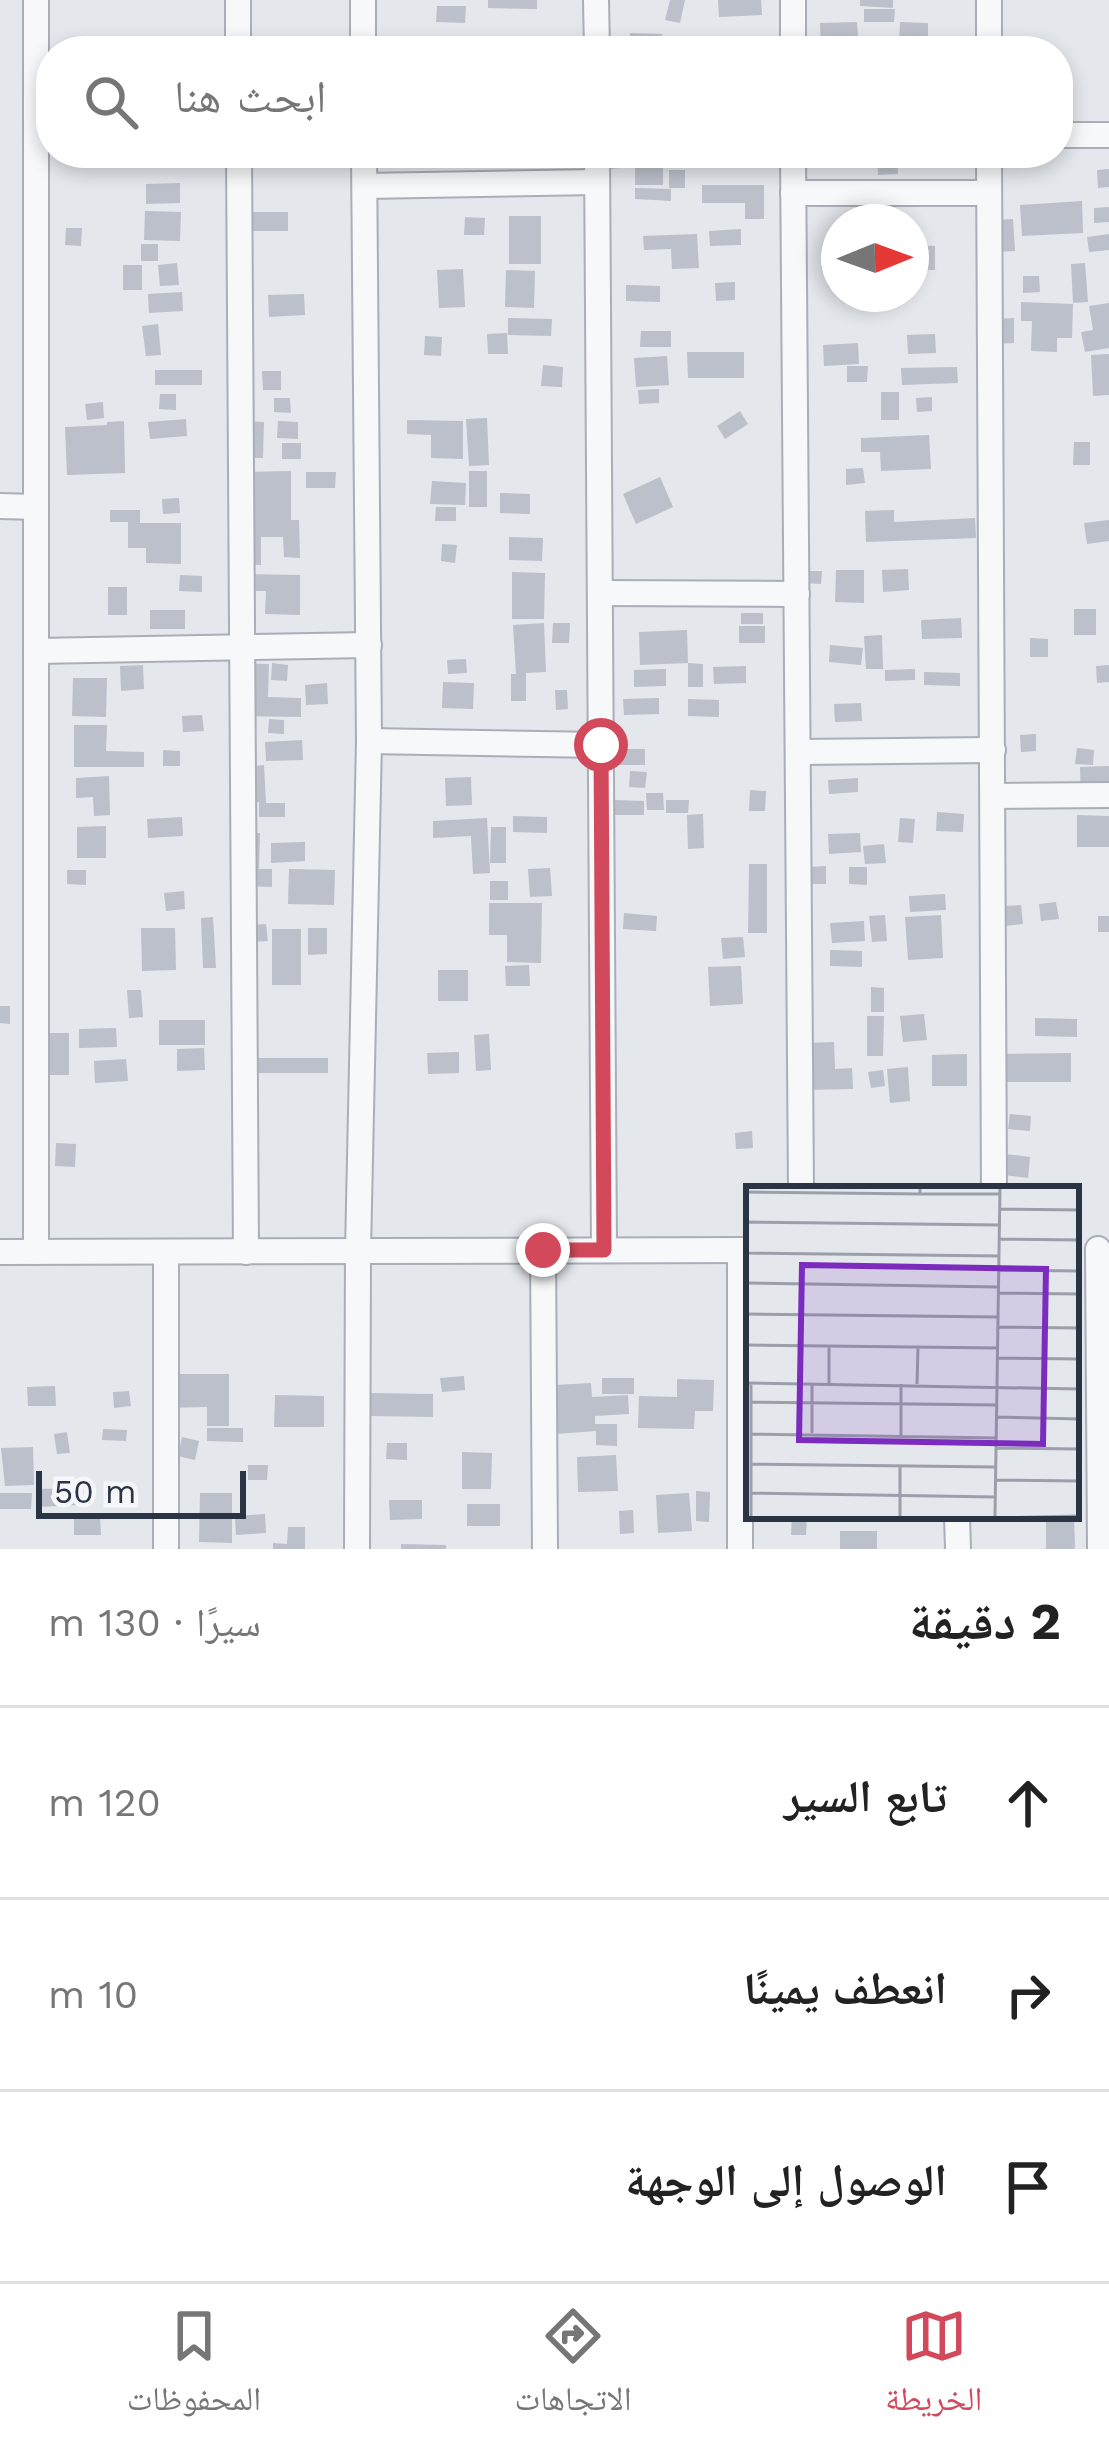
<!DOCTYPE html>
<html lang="ar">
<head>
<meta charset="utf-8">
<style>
	body { margin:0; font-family:"Work Sans","Noto Naskh Arabic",sans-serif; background:#f6f6f6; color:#222; direction:rtl }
	.compass { position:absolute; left:821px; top:204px; width:108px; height:108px; border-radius:50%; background:#fff; box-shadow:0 6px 18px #0003; rotate:89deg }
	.scale { position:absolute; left:36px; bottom:30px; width:210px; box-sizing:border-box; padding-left:12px; border:6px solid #2b3445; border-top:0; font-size:33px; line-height:42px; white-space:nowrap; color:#2b3445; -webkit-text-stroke:9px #f4f6f9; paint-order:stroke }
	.stop { position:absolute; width:36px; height:36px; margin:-27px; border:9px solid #d1495b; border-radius:50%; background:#fff }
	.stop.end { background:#d1495b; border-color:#fff; box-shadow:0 3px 12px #0008 }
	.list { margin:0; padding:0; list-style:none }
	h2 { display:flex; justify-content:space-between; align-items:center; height:156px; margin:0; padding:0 48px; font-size:51px }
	h2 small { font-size:39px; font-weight:400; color:#767676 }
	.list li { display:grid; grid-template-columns:78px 1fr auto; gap:36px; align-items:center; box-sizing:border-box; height:192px; padding:0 48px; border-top:3px solid #e0e0e0 }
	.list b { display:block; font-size:45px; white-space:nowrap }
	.list em { font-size:39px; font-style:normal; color:#767676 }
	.icon { flex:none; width:66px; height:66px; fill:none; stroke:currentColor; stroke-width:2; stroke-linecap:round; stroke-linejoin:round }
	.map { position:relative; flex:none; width:1109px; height:1549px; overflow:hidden; direction:ltr }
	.search { position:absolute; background:#fff; box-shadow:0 6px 18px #0003; left:36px; right:36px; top:36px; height:132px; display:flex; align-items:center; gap:30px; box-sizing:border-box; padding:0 42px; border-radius:48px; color:#767676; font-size:45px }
	.sheet { height:732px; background:#fff }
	nav { display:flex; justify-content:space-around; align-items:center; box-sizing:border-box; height:168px; border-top:3px solid #e0e0e0; background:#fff; font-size:33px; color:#767676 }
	nav a { display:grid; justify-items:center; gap:6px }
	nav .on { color:#d1495b }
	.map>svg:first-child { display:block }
	.building { fill:#bbc0ca }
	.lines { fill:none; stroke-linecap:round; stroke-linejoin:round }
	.minor-casing { stroke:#a9aeb7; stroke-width:28 }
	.minor { stroke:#f7f8fa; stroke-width:24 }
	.route { stroke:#d1495b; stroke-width:15 }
	.inset-road { fill:none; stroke:#9a9fa9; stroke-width:3 }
	.view { fill:#7b2cbf; fill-opacity:0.15; stroke:#7b2cbf; stroke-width:6 }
	.inset-edge { fill:none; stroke:#2b3445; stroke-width:6 }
</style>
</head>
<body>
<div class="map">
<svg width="1109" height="1549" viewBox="0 0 1109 1549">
	<rect width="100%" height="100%" fill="#e4e7ec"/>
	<g class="building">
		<polygon points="488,0 537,0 537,9 488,8"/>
		<polygon points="670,0 685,0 680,23 665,20"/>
		<polygon points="718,0 761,0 762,15 719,17"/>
		<polygon points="860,0 893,0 893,8 860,6"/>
		<polygon points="437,6 466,6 465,23 436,22"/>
		<polygon points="864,9 895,9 894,22 864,22"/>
		<polygon points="857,22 859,51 821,51 820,23"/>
		<polygon points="900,22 928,23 928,48 899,47"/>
		<polygon points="630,33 662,34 661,48 630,47"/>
		<polygon points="897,39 897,51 879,51 879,40"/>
		<polygon points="608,153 632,153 633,167 608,169"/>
		<rect x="635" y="153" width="28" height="32"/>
		<polygon points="666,153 744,154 743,168 666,166"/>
		<polygon points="877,153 897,153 898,174 878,175"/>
		<polygon points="1109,169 1109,187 1098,188 1097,170"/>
		<rect x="669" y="170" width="16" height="18"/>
		<polygon points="180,183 180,203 146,204 146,184"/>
		<polygon points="702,185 764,185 764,219 745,219 745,203 702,203"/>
		<polygon points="635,188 671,189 671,201 635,199"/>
		<polygon points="1082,201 1083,233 1022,236 1020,205"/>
		<polygon points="1109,207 1109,222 1094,223 1094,208"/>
		<polygon points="145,211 181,212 180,241 144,240"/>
		<rect x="253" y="212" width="35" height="19"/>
		<rect x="509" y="216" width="32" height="48"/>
		<polygon points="465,217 485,218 484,235 464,235"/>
		<polygon points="1013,219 1015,251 996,252 994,220"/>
		<polygon points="66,228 82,228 81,246 65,245"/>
		<polygon points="741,229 741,245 710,246 709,231"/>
		<polygon points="697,234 699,268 672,269 671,249 644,250 643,236"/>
		<polygon points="1109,234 1109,250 1089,252 1087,237"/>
		<rect x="141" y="244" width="17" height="17"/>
		<polygon points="911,245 935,246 935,270 911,270"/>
		<polygon points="177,263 179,285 160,286 158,265"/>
		<polygon points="1085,263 1088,302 1073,303 1071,264"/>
		<rect x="123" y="265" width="19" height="25"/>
		<polygon points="828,267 839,268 839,287 828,287"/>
		<polygon points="463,269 465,307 439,308 437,270"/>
		<polygon points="506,270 535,271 534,308 505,307"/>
		<polygon points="1023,276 1039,276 1040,292 1023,293"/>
		<polygon points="735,282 735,300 716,301 715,283"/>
		<polygon points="626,285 660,286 660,302 626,301"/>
		<polygon points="182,292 183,311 149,313 148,294"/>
		<polygon points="304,294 305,315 269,317 268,295"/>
		<polygon points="1021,302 1073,304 1072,338 1057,338 1057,352 1031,351 1032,321 1021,321"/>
		<polygon points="1109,303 1109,348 1085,352 1081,332 1093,330 1089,306"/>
		<polygon points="508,318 552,319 551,336 508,335"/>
		<polygon points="1014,318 1014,343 996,344 996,319"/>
		<polygon points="158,324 161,355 146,356 142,326"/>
		<polygon points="641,331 671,331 671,347 640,347"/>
		<polygon points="507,333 508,354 488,354 487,334"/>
		<polygon points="935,334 936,353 908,354 907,335"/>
		<polygon points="425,336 442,337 441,356 424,355"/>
		<polygon points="858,343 859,364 824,366 823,345"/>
		<polygon points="687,352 744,352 744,378 688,378"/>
		<polygon points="1109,354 1109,395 1093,396 1091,355"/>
		<polygon points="667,356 669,385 636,387 634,358"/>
		<polygon points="543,365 563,367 562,387 541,386"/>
		<polygon points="847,366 868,366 867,382 847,382"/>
		<polygon points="957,367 958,383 902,385 901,368"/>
		<rect x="155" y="370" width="47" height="15"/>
		<polygon points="262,371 281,371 281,390 263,390"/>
		<polygon points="659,389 659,403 639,404 638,390"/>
		<rect x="881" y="392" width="18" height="28"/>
		<polygon points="160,394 176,394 176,410 159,409"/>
		<polygon points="932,397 932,411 917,412 916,398"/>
		<polygon points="274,398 290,398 291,413 274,412"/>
		<polygon points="103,402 104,418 87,420 85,404"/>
		<polygon points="740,411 748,424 725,439 717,426"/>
		<polygon points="487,418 489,465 469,466 466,419"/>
		<polygon points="186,419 187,436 150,439 148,422"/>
		<polygon points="407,420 463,421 463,459 431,458 431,435 407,434"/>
		<polygon points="124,421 125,473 67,475 65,427 107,425 107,422"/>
		<polygon points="242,421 264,422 263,458 242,458"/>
		<polygon points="278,421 298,422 298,439 277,438"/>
		<polygon points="929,435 931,469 881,471 880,452 861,452 861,438"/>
		<polygon points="1074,442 1090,442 1090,465 1073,465"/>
		<rect x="282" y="443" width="19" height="16"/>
		<polygon points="863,468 865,483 846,485 846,469"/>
		<polygon points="291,471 291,520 299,520 300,558 284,557 283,537 261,537 261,565 244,565 243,472"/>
		<rect x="469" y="471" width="18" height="36"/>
		<polygon points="306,472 336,472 335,488 306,488"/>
		<polygon points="660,477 673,507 636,524 623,494"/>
		<polygon points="432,481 466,483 465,505 430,504"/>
		<polygon points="500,493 530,494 530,514 500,513"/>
		<polygon points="179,498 180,513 163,514 162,499"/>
		<polygon points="436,507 456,507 456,521 435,521"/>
		<polygon points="110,510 140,510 140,523 181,523 181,564 146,563 146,548 128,548 128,522 110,522"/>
		<polygon points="894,510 894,522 975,518 976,538 866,542 865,511"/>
		<polygon points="1109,520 1109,541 1087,544 1084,523"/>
		<polygon points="509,537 543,538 542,561 509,560"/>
		<polygon points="442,544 457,545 455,563 441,561"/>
		<polygon points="908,569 909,590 883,592 882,570"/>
		<polygon points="836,570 864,570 864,603 835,602"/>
		<polygon points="802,571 822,571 821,584 801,583"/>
		<polygon points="512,572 545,573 544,619 512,619"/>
		<polygon points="247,574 300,575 300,615 265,614 266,591 246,591"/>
		<polygon points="180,575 202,576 202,592 179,591"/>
		<rect x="108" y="587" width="19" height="28"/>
		<rect x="1074" y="609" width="22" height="26"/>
		<rect x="150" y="610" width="35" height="19"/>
		<rect x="741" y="613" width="22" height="11"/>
		<polygon points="961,618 962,638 922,639 921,620"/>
		<polygon points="544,623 546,672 526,673 526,701 511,701 511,674 516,674 513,625"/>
		<polygon points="553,623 570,623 569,643 552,643"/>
		<rect x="739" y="626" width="26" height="17"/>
		<polygon points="687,630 688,663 703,664 703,687 688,687 688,663 640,665 639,632"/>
		<polygon points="882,635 883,669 866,669 864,636"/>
		<polygon points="1030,638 1048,639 1048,657 1030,657"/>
		<polygon points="830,645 863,648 861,665 829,662"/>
		<polygon points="466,659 467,673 448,674 447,660"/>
		<polygon points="244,663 269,664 268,697 301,698 301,717 243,716"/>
		<polygon points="272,663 288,665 287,681 271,680"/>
		<polygon points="143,665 144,689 121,691 120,666"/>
		<polygon points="1109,665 1109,682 1097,683 1096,666"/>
		<polygon points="746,666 746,683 714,684 713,667"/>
		<polygon points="666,669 666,686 634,687 634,670"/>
		<polygon points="915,669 915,680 885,681 885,670"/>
		<polygon points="924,672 960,673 960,686 924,685"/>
		<polygon points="73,678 107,678 106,717 72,716"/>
		<polygon points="443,682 474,683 473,709 442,708"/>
		<polygon points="327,683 328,704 306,705 305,685"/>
		<polygon points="555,690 567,690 568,709 556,710"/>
		<polygon points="659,698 659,714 624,715 623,699"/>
		<polygon points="688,699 719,700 719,717 688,716"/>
		<polygon points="861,703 862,721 835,722 834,704"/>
		<polygon points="202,715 204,731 183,732 182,716"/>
		<polygon points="269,719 284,720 284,734 268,733"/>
		<polygon points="74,725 107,725 106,751 144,752 144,767 74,767"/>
		<polygon points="1036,734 1036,751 1021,752 1020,735"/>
		<polygon points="302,740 303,760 266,761 265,742"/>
		<polygon points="1077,748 1094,750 1093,765 1075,764"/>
		<rect x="613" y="749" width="32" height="16"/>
		<polygon points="163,750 180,751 180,766 163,766"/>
		<polygon points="264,765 266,803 285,803 285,817 259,817 259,802 245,803 243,767"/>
		<polygon points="1109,766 1109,803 1081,804 1080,767"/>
		<polygon points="630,771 647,772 645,788 629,787"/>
		<polygon points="109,776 110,815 94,816 93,797 76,798 76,778"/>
		<polygon points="471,777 472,805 446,806 445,778"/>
		<polygon points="858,778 858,792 829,794 828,780"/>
		<polygon points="750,790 766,791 765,811 749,811"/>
		<polygon points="646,793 663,793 664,810 647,810"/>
		<polygon points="614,800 644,801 644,815 614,815"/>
		<polygon points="666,800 689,800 688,813 666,813"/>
		<polygon points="937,812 964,814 963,832 936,831"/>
		<polygon points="703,814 704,848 688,849 687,815"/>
		<polygon points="1077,815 1109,816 1109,847 1077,847"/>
		<polygon points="513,816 547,817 547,833 513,832"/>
		<polygon points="182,817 183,836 148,838 147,819"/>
		<polygon points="487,818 490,873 473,874 471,836 433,838 433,821"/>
		<polygon points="900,818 915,819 913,843 898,842"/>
		<polygon points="106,826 106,858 77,858 77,827"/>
		<polygon points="491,827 506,827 506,863 490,863"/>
		<polygon points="246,833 260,833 259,869 272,869 272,887 245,886"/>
		<polygon points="860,833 861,852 829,854 828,834"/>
		<polygon points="305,842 305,861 271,863 271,843"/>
		<polygon points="884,844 886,863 865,864 863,846"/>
		<polygon points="749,864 767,864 767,933 748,933"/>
		<polygon points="826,866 826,884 808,884 808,867"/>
		<polygon points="849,867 867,867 867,885 849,884"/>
		<polygon points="550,868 552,896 530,897 528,869"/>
		<polygon points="289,869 335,870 334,905 288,904"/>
		<polygon points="67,870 86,870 86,885 67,884"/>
		<rect x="490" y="881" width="18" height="19"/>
		<polygon points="184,891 185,909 166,911 164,893"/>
		<polygon points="945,894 946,910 910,912 909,896"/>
		<polygon points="1056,902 1059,919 1041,921 1039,904"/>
		<polygon points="489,903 542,903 541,963 507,962 507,935 489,935"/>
		<polygon points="1021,905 1023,924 1005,926 1003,906"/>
		<polygon points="624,913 657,916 656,931 623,929"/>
		<polygon points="885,915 887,941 872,942 869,916"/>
		<polygon points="941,915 943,958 908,960 905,917"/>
		<rect x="1098" y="916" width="11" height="16"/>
		<polygon points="213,917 216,968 203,968 201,918"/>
		<polygon points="864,921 865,941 832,943 830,923"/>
		<polygon points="266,924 268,941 249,942 248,925"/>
		<polygon points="141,928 175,928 176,970 142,971"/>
		<polygon points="308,928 327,928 327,954 308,955"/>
		<rect x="272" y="929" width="29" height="56"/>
		<polygon points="743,937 745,957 723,959 721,938"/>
		<polygon points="830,950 862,951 862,967 830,966"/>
		<polygon points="529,965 530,986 506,986 505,966"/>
		<polygon points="741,966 743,1004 710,1006 708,967"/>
		<rect x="438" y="970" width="30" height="31"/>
		<polygon points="871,987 884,988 884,1012 871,1012"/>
		<polygon points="127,990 141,990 143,1017 129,1018"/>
		<polygon points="0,1006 10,1006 10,1024 0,1023"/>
		<polygon points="924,1014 927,1040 903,1042 900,1016"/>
		<polygon points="867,1016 884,1016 883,1056 867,1056"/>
		<polygon points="1035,1018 1077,1019 1077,1037 1035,1036"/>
		<rect x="159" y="1020" width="46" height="25"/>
		<polygon points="116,1028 117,1047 79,1048 79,1029"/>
		<polygon points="50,1033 69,1033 69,1075 49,1075"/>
		<polygon points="489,1034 491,1070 476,1071 474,1035"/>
		<polygon points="834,1042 835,1069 852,1068 853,1089 804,1090 803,1043"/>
		<polygon points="204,1048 205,1070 177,1071 177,1049"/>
		<polygon points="459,1052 459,1073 428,1074 427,1053"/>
		<polygon points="1071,1053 1071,1082 998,1082 998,1054"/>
		<polygon points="967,1054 967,1086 932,1086 932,1055"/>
		<polygon points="248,1058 328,1058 328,1073 247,1073"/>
		<polygon points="126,1059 128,1081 95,1083 94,1061"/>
		<polygon points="908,1067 910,1101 890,1103 887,1069"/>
		<polygon points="883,1070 885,1086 871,1088 868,1072"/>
		<polygon points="1010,1114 1031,1116 1030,1131 1008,1129"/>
		<polygon points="752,1131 753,1148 736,1149 735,1133"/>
		<polygon points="56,1143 76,1144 75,1167 55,1166"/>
		<polygon points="1005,1154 1030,1157 1028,1178 1003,1175"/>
		<polygon points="165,1374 229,1374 229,1426 207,1426 207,1407 165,1408"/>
		<polygon points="464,1376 465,1390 442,1392 440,1378"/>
		<rect x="602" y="1378" width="32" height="16"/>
		<polygon points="677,1379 714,1380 713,1411 695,1411 694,1429 638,1428 639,1396 677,1397"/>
		<polygon points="591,1383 592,1397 628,1395 629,1414 595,1416 595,1424 617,1424 617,1446 596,1445 596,1431 556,1434 554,1385"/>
		<polygon points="55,1386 56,1406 28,1406 27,1387"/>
		<polygon points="129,1391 131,1406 114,1408 113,1392"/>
		<polygon points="370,1393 433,1394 433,1417 370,1416"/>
		<polygon points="275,1395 324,1396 324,1427 274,1427"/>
		<polygon points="207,1428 243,1428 243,1442 207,1441"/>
		<polygon points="103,1429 127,1430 126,1441 102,1440"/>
		<polygon points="67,1432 70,1453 57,1454 54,1434"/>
		<polygon points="182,1437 199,1441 195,1460 178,1456"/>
		<polygon points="387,1443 407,1443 407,1460 386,1459"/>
		<polygon points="33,1447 34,1485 5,1486 1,1448"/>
		<polygon points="462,1452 492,1453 491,1489 462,1489"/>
		<polygon points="616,1455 618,1491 578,1492 577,1457"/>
		<polygon points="248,1465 268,1465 267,1480 248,1480"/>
		<polygon points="78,1488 79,1505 39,1507 39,1489"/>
		<polygon points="696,1491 710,1492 709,1522 696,1521"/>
		<polygon points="115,1492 133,1493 132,1507 114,1507"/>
		<polygon points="0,1493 32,1493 31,1509 0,1509"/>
		<polygon points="200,1493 232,1493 232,1543 199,1542"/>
		<polygon points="689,1493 692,1531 658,1533 656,1495"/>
		<polygon points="389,1500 422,1500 422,1519 390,1520"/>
		<rect x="467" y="1504" width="33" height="22"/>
		<polygon points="633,1510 634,1533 620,1534 619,1511"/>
		<polygon points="265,1514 266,1533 236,1535 235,1516"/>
		<polygon points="792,1516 807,1516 806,1535 791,1535"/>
		<polygon points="1046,1516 1074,1516 1075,1549 1046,1549"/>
		<polygon points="100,1517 101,1535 74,1535 74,1518"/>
		<polygon points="288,1527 305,1527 305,1549 273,1549 273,1543 287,1544"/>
		<rect x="840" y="1531" width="37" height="18"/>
		<polygon points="401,1544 446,1545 446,1549 401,1549"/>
	</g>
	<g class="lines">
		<g class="minor-casing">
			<g id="minor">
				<polyline points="36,0 36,1252"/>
				<polyline points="238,0 238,51"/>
				<polyline points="363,0 363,51"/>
				<polyline points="596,0 597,51"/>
				<polyline points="793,0 793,51"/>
				<polyline points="989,0 989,51"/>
				<polyline points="1058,135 1109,135"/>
				<polyline points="239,153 246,1252"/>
				<polyline points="597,153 604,1250"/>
				<polyline points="793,153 801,1189"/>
				<polyline points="989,153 994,1189"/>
				<polyline points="365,186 597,182"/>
				<polyline points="793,193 988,193"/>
				<polyline points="0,506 36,507"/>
				<polyline points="600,593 797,594"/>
				<polyline points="36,651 369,645"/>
				<polyline points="369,741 601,745"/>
				<polyline points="798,752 993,750"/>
				<polyline points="993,796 1109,795"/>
				<polyline points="1098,1249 1100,1549"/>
				<polyline points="543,1250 545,1549"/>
				<polyline points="740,1250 740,1549"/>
				<polyline points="0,1252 749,1250"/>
				<polyline points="166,1252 166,1549"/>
				<polyline points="957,1516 958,1549"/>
				<polyline points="357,1549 358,1251 369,741 364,153"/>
			</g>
		</g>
		<use href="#minor" class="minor"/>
	</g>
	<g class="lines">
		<polyline class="route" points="543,1250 604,1250 601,745"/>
	</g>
	<g transform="translate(746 1186)">
		<rect width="333" height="333" fill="#e4e7ec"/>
		<path class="inset-road" d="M0,6l174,2v-7M174,8h80M254,23l79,1M253,53l80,1M0,67v-31l253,3M0,67l253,3M253,84l80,1M0,97l252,4M253,107l80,1M0,128l252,3M252,141l81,1M0,159l252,3M83,160v37M252,172l81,1M0,197l333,6M66,197v50M155,198v52M171,198l1,-37M5,216l246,3M251,231l82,2M5,248l245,4M250,262l83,1M5,278l245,3M154,280v52M250,294l83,1M5,307l245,4M249,330l5,-329M5,332v-135M249,332l84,-2"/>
		<path class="view" d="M56,79l244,4 -3,175 -244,-4z"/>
		<rect width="333" height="333" class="inset-edge"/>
	</g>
</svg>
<svg class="compass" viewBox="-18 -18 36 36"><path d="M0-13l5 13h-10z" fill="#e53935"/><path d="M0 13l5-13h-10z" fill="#767676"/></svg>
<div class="scale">50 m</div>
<div class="stop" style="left:601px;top:745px"></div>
<div class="stop end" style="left:543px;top:1250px"></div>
<div class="search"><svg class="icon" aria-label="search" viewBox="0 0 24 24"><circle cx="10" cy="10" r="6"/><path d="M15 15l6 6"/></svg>ابحث هنا</div>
</div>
<section class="sheet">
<h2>2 دقيقة<small>سيرًا · 130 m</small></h2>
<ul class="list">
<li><svg class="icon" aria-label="ahead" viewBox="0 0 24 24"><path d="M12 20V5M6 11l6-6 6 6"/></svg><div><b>تابع السير</b></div><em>120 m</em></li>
<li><svg class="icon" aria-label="right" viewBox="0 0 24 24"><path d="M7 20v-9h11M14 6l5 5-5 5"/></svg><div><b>انعطف يمينًا</b></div><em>10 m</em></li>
<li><svg class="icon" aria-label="arrive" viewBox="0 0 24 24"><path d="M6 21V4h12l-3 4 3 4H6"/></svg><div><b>الوصول إلى الوجهة</b></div></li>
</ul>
</section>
<nav>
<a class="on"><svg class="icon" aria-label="map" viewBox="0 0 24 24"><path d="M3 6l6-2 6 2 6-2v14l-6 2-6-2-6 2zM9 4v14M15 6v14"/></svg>الخريطة</a>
<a><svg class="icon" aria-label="directions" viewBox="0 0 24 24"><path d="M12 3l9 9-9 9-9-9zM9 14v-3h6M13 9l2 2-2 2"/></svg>الاتجاهات</a>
<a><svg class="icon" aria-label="saved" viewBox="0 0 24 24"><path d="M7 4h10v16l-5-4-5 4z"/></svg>المحفوظات</a>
</nav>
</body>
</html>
